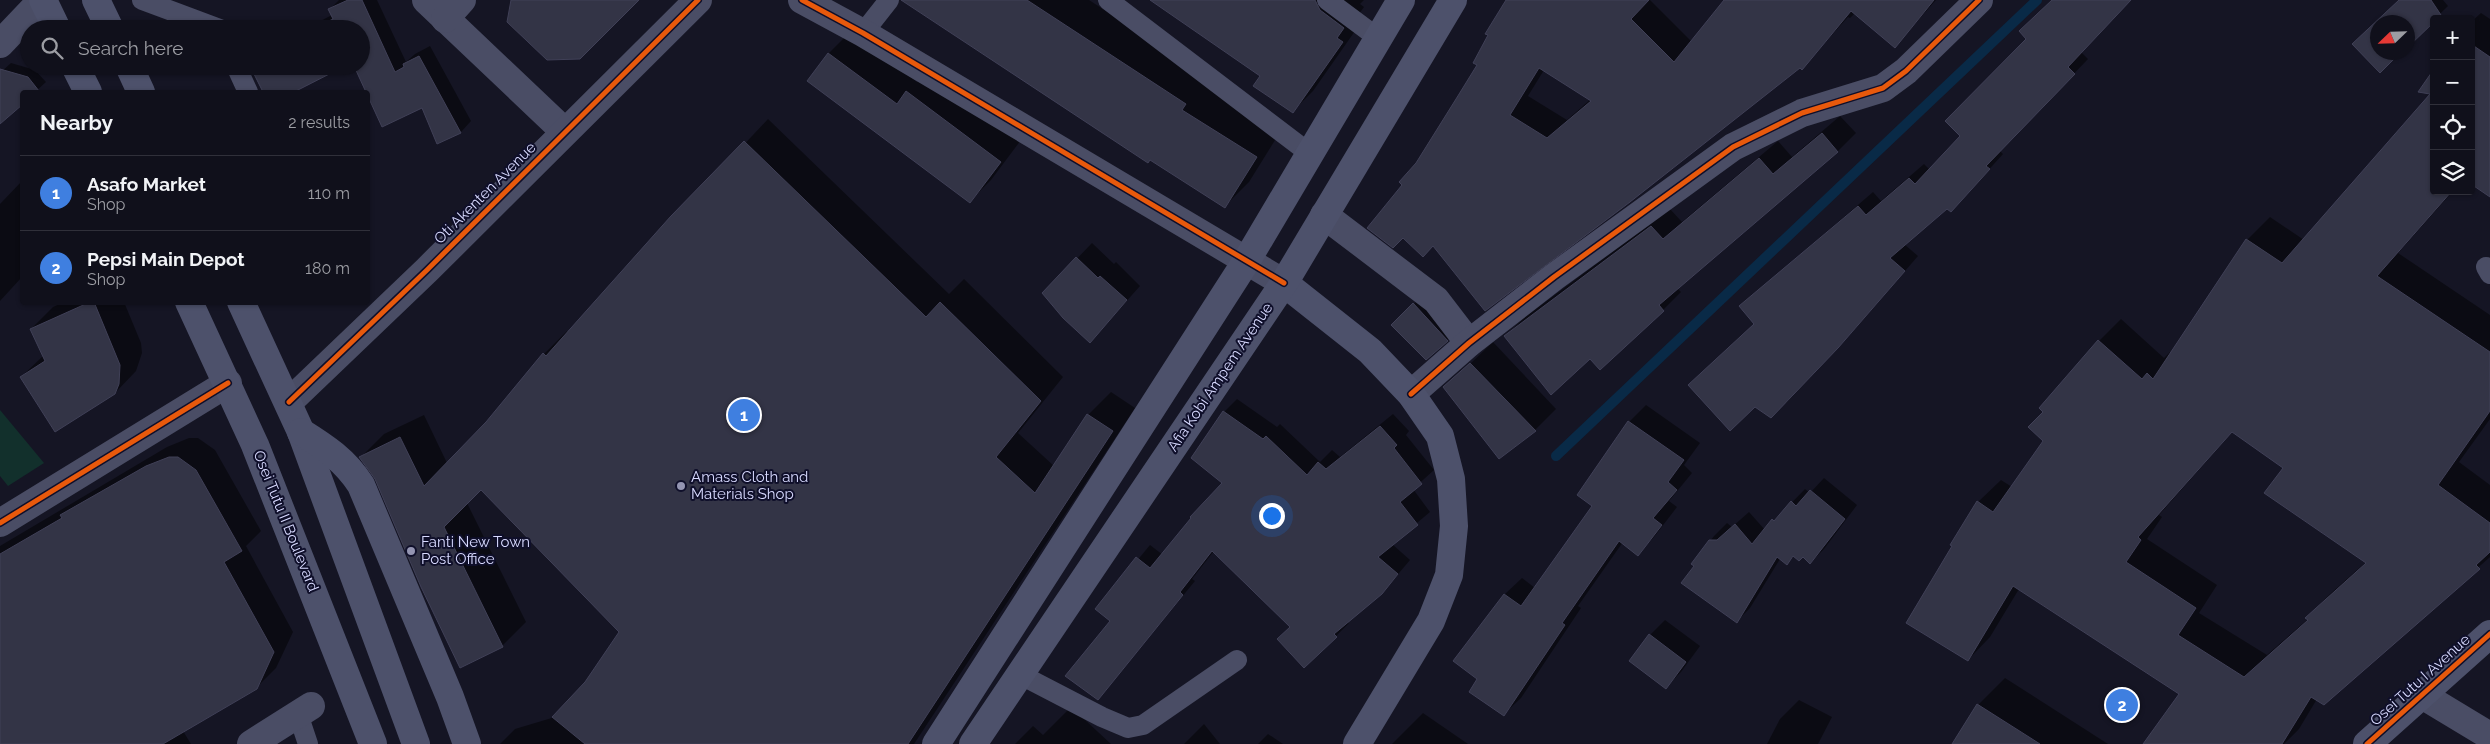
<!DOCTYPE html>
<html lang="en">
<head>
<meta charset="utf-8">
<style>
	body { margin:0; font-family:Raleway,sans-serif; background:#191924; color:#f1f3f6 }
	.controls { position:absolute; right:15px; top:15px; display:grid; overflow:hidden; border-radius:5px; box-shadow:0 1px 4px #0004 }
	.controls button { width:45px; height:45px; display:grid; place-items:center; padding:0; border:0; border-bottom:1px solid #30303a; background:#10101b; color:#f1f3f6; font:25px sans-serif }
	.compass { position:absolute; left:2370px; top:15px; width:45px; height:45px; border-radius:50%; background:#10101b; box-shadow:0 1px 4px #0004; rotate:247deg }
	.you { position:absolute; left:1271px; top:515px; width:18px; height:18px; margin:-12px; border:4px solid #fff; border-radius:50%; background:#1a73e8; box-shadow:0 0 0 8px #1a73e833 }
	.badge { display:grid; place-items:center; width:32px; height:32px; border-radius:50%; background:#9495b2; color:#fff; font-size:16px; font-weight:700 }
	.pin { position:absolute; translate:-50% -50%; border:2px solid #fff; box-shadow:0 1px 5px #0006 }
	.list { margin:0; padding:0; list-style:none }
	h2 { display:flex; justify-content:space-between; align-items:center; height:65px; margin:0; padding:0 20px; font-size:21px }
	h2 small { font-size:16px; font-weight:400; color:#9c9da3 }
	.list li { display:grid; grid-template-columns:32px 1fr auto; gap:15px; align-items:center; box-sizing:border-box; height:75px; padding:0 20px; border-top:1px solid #30303a }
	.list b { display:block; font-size:19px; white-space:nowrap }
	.list p { margin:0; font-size:16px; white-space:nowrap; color:#9c9da3 }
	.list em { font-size:16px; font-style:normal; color:#9c9da3 }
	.icon { flex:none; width:28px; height:28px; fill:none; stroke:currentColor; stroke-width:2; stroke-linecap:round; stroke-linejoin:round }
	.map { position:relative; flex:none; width:2490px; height:744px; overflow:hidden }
	.search { position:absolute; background:#10101b; box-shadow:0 1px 4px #0004; left:20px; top:20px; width:350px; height:55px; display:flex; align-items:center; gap:12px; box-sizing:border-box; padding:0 18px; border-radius:28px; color:#9c9da3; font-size:19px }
	.panel { position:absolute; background:#10101b; box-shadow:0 1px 4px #0004; left:20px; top:90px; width:350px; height:215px; border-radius:5px }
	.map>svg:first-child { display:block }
	.green { fill:#12302c }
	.shadow { fill:#0007; fill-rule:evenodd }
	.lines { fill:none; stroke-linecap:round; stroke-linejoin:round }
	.stream { stroke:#092a47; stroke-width:10 }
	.building { fill:#333446; stroke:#404057; fill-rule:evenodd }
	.lane { stroke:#4a4d65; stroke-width:20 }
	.street { stroke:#4a4d65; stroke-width:28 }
	.secondary { stroke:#4d516b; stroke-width:28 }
	.cycleway-casing { stroke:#0f0f2a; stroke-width:8 }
	.cycleway { stroke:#e8590c; stroke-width:5 }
	.poi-dot { fill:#9495b2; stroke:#0f0f2a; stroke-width:2 }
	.labels { text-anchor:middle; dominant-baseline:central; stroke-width:4; stroke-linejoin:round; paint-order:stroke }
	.street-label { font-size:15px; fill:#d8daff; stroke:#0f0f2a }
	.poi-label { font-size:15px; fill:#d8daff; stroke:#0f0f2a; text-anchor:start }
</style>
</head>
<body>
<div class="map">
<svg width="2490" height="744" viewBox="0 0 2490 744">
	<rect width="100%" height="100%" fill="#151524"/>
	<polygon class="green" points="0,410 44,463 8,486 0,476"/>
	<g class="shadow">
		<polygon points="339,0 377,0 406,62 415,54 430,46 471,121 461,132 437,142 422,107 361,66 361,29 305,29 332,15 330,9"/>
		<polygon points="913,0 1089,0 1210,79 1280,132 1249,182 1225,206 1151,159 1148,162 910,6"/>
		<polygon points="1152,0 1364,0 1360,4 1364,7 1356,18 1362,21 1313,91 1293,111 1262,76"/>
		<path d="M1509,0h141l42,42 34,-42h210l-41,46 -40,-33 -5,5 -2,-1 -46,51 -2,-2 -396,118 75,-119zM1544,70l47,29 -24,21 -39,-24z"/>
		<polygon points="2053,0 2130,0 2081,52 2088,59 2000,151 2003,154 1965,196 1951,211 1947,207 1904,244 1918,256 1852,332 1786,403 1755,324 1741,306 1873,192 1881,201 1924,164 1930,170 1962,136"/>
		<polygon points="2401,0 2443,0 2448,6 2408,45 2408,22 2378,22 2380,71 2354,44"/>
		<polygon points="2481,13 2490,19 2490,196 2471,183 2471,22"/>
		<polygon points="850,32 917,82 929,71 1021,140 991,180 969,202 808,81 829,53"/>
		<polygon points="11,63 35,70 46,82 35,92 22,92 22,103 5,118 0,112 0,73"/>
		<polygon points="251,66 343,66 291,92 265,92"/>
		<path d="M2434,71v120h19l-55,62 92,62v104l-31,43 31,23v72l-166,147 -7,-5 -18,30 -15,15h-133l30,-50 -162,-105 -29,48 -22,23 10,-158 23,-22 11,7 33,-46v-30l54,-70 22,-22 43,39 6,-6 2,2 75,-114 23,-23 34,23 128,-146zM2233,431l52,37 81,94 -37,33 -22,23 1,1 -41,36 -68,-42 18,-28 -70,-46 15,-22 -3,-2z"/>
		<polygon points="1840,116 1856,133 1838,151 1677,288 1681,292 1663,310 1590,357 1506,336 1524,318 1670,209 1682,222 1778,141 1792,157"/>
		<polygon points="768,119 949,294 964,279 1063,377 1018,433 1054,466 1088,415 1111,392 1135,408 914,744 500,744 515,729 555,717 586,683 621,632 481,489 467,503 526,622 502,646 361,457 384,434 424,415 447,463 487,423 544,354 567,331 568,332"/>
		<polygon points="22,181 22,277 0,301 0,204"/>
		<polygon points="1092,243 1114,264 1116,262 1140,286 1090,342 1044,293"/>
		<polygon points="1429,289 1462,325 1447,340 1393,325"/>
		<polygon points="64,302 124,302 141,343 142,353 136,371 115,393 21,377 43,356 31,329 53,307"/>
		<polygon points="1493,342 1556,409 1535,430 1500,458 1445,388"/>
		<polygon points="1237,399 1277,427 1280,424 1320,462 1332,450 1340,457 1393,414 1409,431 1406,435 1434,470 1413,489 1430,512 1392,544 1410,560 1394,579 1347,622 1349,623 1336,636 1291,627 1214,551 1192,579 1195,581 1098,699 1111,621 1097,609 1150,545 1163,555 1224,483 1224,412"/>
		<polygon points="1646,405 1700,443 1684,465 1692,473 1669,501 1677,507 1654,537 1638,554 1623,542 1578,606 1581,608 1521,698 1504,714 1479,679 1455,661 1505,594 1522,578 1535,588 1594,505 1578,494 1629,422"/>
		<polygon points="189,438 198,438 215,450 261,531 246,546 293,632 276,668 256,688 183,731 191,744 0,744 0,546 167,447"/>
		<polygon points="1824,478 1857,505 1824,549 1810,563 1803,555 1794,556 1787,563 1780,559 1750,608 1737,621 1693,564 1714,536 1727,523 1732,527 1749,512 1765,530 1805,489 1810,493"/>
		<polygon points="1665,620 1700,646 1681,672 1666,687 1630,661 1650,635"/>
		<polygon points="2005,678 2108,744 1954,744 1978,705"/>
		<polygon points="1799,700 1832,717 1818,744 1767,744 1780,719"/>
		<polygon points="1071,707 1111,744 1015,744 1033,726 1043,735"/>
		<polygon points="1423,713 1468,744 1392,744"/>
		<polygon points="1204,724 1220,744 1184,744"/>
		<polygon points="1268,734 1283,744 1258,744"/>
	</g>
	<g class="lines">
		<polyline class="stream" points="1556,456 2037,0"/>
	</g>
	<g class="building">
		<polygon points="348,0 362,0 395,72 404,67 403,64 419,56 461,133 437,144 422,108 382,127 354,66 361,66 361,29 313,29 333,19 328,9"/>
		<polygon points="511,0 639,0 580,59 547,60 507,22"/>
		<polygon points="901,0 1027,0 1186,104 1182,110 1257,157 1225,208 1150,160 1148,163"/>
		<polygon points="1150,0 1315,0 1320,10 1344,28 1337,38 1343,42 1293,113 1253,86 1260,76"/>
		<path d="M1506,0h143l-18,19 43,43 50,-62h210l-39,48 -44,-37 -49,59 -2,-2 -170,134 -145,109 -52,-65 -10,11 -20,-19 -10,10 -26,-20 35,-43 -3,-3 17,-19 40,-64 21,-34 -4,-2 15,-28 -3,-1zM1539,68l52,33 -44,37 -37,-23z"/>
		<polygon points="2052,0 2131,0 2068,67 2075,74 1986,166 1990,169 1951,212 1947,209 1890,258 1905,271 1838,348 1771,418 1755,407 1730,431 1688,385 1754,324 1739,306 1858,206 1866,215 1909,178 1915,184 1960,136 1945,121 2026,39 2019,31"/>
		<polygon points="2399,0 2431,0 2441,15 2434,19 2434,22 2408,47 2408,22 2378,22 2378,52 2401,52 2380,73 2352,44"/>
		<polygon points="2471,44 2490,57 2490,197 2471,184"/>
		<polygon points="828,53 897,104 906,91 1001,162 970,203 807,81"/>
		<polygon points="250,66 345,66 294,92 263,92"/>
		<polygon points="0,69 28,77 39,91 22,92 22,105 0,124"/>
		<path d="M2434,69v122h18l-75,85 113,76v59l-52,74 52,38v29l-14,13 4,4 -156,136 -13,-8 -29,47h-139l36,-50 -166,-108 -45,75 -62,-38 46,-77 -2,-1 27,-44 16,11 50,-71 -15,-14 15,-15 -4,-4 59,-68 44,39 5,-6 6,6 93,-140 36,24 148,-169 -12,-2zM2232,432l51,36 -19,25 102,70 -61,55 3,2 -64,57 -66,-42 18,-27 -70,-46 15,-22 -3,-3z"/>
		<polygon points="1822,133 1838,152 1659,305 1664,311 1600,370 1590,359 1551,395 1504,336 1651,226 1663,239 1759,158 1773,174"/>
		<polygon points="744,141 926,317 940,302 1041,401 996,457 1035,493 1087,414 1113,431 908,744 585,744 552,717 585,682 619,632 481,490 444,527 503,647 460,668 421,587 375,479 359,457 400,437 424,486 486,422 543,353 546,356 671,216"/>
		<polygon points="1076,257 1098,278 1100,276 1127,300 1090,343 1063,318 1042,293"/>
		<polygon points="90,302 94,302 120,365 119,384 115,394 55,432 20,377 45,361 30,329"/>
		<polygon points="1413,303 1448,341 1426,360 1391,325"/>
		<polygon points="1470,363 1536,431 1499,459 1443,387"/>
		<polygon points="1223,411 1263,439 1266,436 1307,475 1318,462 1326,469 1380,426 1397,445 1394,448 1422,484 1400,502 1418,525 1378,557 1398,574 1382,594 1334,634 1337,637 1304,668 1277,639 1290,627 1212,551 1180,592 1183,595 1098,700 1065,676 1110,621 1095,609 1136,557 1150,568 1191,518 1190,517 1222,483 1191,458"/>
		<polygon points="1628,421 1684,460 1668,482 1677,490 1653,518 1662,525 1638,556 1619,541 1562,623 1565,625 1504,716 1469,692 1477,679 1453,661 1504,594 1521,606 1592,506 1577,495"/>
		<polygon points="169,457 178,457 196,470 242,551 224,562 274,652 257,689 163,744 0,744 0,554 62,518 60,515 146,466"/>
		<polygon points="1810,490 1845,519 1810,564 1803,557 1799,561 1793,556 1787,565 1777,557 1737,623 1681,583 1694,566 1691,564 1709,540 1717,540 1735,524 1752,544 1772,519 1774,521 1791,501 1796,506"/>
		<polygon points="1649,634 1686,662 1666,689 1629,661"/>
		<polygon points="1977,704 2040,744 1952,744"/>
	</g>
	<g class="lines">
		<g class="lane">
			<polyline points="142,0 220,29"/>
			<polyline points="1108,0 1309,153"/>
			<polyline points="1327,0 1378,38"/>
			<polyline points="863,33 889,0"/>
			<polyline points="236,66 248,92"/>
			<polyline points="2486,267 2490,274"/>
			<polyline points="1019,674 1102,717 1128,728 1143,725 1237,660"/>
			<polyline points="298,714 308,744"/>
		</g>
		<g class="street">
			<polyline points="426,0 564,131"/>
			<polyline points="802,0 863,33 1284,283"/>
			<polyline points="445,19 462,0"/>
			<polyline points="0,44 42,0"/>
			<polyline points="1324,215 1436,300 1469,343"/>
			<polyline points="1411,394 1469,343 1554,277 1733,147 1802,113 1883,88 1906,71 1979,0"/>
			<polyline points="289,402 427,270 698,0"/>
			<polyline points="0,523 228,383"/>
			<polyline points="2422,695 2490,736"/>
			<polyline points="251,744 311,706"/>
		</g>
		<g class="secondary">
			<polyline points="43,0 57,29"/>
			<polyline points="96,0 110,29"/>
			<polyline points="75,66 88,92"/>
			<polyline points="129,66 141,92"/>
			<polyline points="1284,283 1370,351 1411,394 1440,436 1451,479 1454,526 1449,575 1431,621 1357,744"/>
			<polyline points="189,302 255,445 373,744"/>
			<polyline points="241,302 301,432 416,744"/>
			<path d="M301,432c24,15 44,28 60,53l89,212 17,47"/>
			<polyline points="936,744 1247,260 1401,0"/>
			<polyline points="973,744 1284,283 1453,0"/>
			<polyline points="2367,744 2490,634"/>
		</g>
		<g class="cycleway-casing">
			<g id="cycleway">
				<polyline points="802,0 863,33 1284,283"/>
				<polyline points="1411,394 1469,343 1554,277 1733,147 1802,113 1883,88 1906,71 1979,0"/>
				<polyline points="289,402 427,270 698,0"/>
				<polyline points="0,523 228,383"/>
				<polyline points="2367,744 2490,634"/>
			</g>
		</g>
		<use href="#cycleway" class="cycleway"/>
	</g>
	<g class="poi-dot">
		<circle cx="681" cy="486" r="5"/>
		<circle cx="411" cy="551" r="5"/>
	</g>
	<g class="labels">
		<g class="street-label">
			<text transform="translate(485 193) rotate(-45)">Oti Akenten Avenue</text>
			<text transform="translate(1220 377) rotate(-56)">Afia Kobi Ampem Avenue</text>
			<text transform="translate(286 521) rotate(68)">Osei Tutu II Boulevard</text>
			<text transform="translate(2420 680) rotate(-42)">Osei Tutu I Avenue</text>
		</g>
		<g class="poi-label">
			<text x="691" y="477">Amass Cloth and<tspan x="691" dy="17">Materials Shop</tspan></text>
			<text x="421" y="542">Fanti New Town<tspan x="421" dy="17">Post Office</tspan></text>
		</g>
	</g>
</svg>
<div class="controls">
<button>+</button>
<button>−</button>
<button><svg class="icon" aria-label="locate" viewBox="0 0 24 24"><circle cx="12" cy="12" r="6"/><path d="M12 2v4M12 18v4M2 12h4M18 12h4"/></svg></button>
<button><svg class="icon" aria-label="layers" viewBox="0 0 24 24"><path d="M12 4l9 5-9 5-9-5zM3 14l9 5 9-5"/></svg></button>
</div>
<svg class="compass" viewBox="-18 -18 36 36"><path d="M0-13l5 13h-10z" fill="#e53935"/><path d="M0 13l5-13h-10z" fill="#9c9da3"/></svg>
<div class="you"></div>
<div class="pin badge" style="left:744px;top:415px;background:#3f7fe0">1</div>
<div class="pin badge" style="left:2122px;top:705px;background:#3f7fe0">2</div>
<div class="search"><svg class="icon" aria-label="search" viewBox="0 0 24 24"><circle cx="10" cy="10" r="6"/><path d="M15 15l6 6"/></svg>Search here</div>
<section class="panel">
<h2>Nearby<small>2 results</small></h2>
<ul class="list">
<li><span class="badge" style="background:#3f7fe0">1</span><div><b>Asafo Market</b><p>Shop</p></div><em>110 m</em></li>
<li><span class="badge" style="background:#3f7fe0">2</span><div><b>Pepsi Main Depot</b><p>Shop</p></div><em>180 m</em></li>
</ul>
</section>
</div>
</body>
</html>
